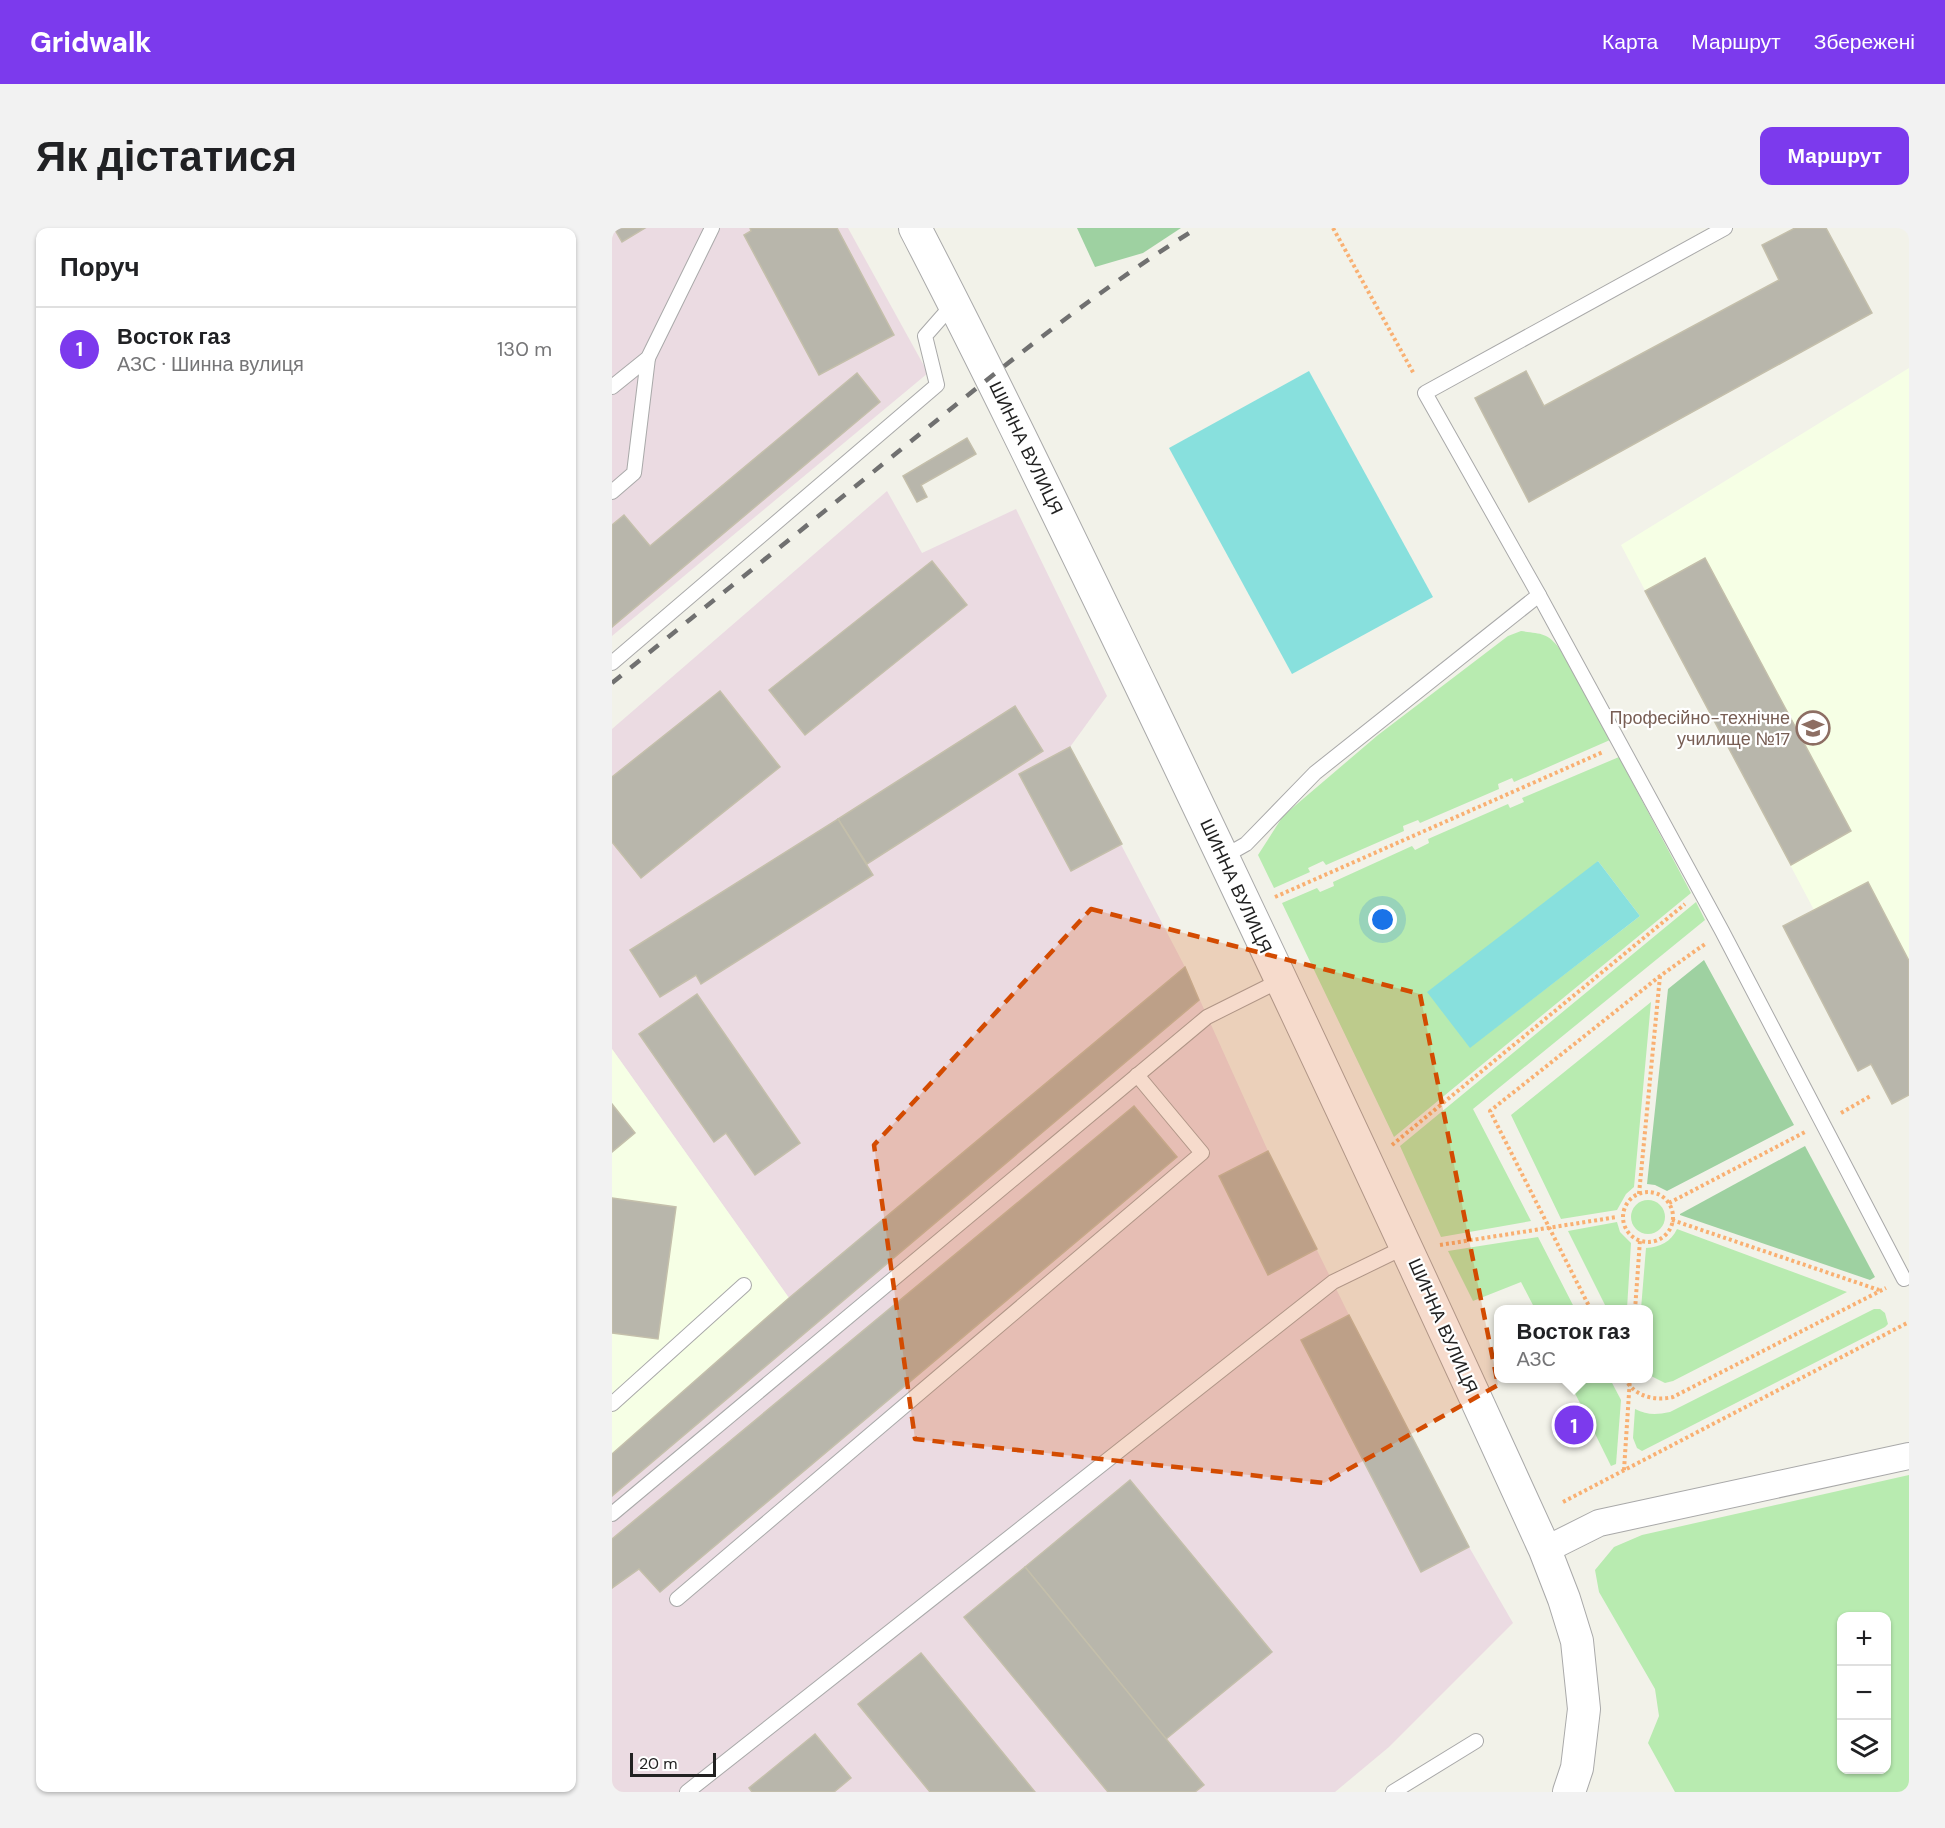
<!DOCTYPE html>
<html lang="uk">
<head>
<meta charset="utf-8">
<style>
	body { margin:0; font-family:"DM Sans",sans-serif; background:#f2f2f2; color:#202124 }
	.controls { position:absolute; right:18px; bottom:18px; display:grid; overflow:hidden; border-radius:12px; box-shadow:0 2px 4px #0004 }
	.controls button { width:54px; height:54px; display:grid; place-items:center; padding:0; border:0; border-bottom:2px solid #e0e0e0; background:#fff; color:#202124; font:30px sans-serif }
	.scale { position:absolute; left:18px; bottom:15px; width:86px; box-sizing:border-box; padding-left:6px; border:3px solid #222; border-top:0; font-size:16px; line-height:21px; white-space:nowrap; color:#222; -webkit-text-stroke:4px #fff; paint-order:stroke }
	.you { position:absolute; left:771px; top:692px; width:21px; height:21px; margin:-15px; border:4px solid #fff; border-radius:50%; background:#1a73e8; box-shadow:0 0 0 9px #1a73e833 }
	.badge { display:grid; place-items:center; width:39px; height:39px; border-radius:50%; background:#7c3aed; color:#fff; font-size:20px; font-weight:700 }
	.pin { position:absolute; translate:-50% -50%; border:3px solid #fff; box-shadow:0 2px 6px #0006 }
	.popup { position:absolute; left:882px; top:1077px; width:159px; height:78px; box-sizing:border-box; display:grid; place-content:center; border-radius:12px; background:#fff; filter:drop-shadow(0 2px 4px #0005); font-size:20px; white-space:nowrap; color:#757577 }
	.popup b { font-size:22px; color:#202124 }
	.popup::after { content:''; position:absolute; left:50%; top:100%; margin-left:-12px; border:12px solid transparent; border-top-color:#fff }
	.list { margin:0; padding:0; list-style:none }
	h2 { display:flex; justify-content:space-between; align-items:center; height:78px; margin:0; padding:0 24px; font-size:26px }
	h2 small { font-size:20px; font-weight:400; color:#757577 }
	.list li { display:grid; grid-template-columns:39px 1fr auto; gap:18px; align-items:center; box-sizing:border-box; height:84px; padding:0 24px; border-top:2px solid #e0e0e0 }
	.list b { display:block; font-size:22px; white-space:nowrap }
	.list p { margin:0; font-size:20px; white-space:nowrap; color:#757577 }
	.list em { font-size:20px; font-style:normal; color:#757577 }
	.icon { flex:none; width:33px; height:33px; fill:none; stroke:currentColor; stroke-width:2; stroke-linecap:round; stroke-linejoin:round }
	.map { position:relative; flex:none; width:1297px; height:1564px; overflow:hidden; border-radius:12px }
	header { display:flex; align-items:center; gap:36px; box-sizing:border-box; height:84px; padding:0 30px; background:#7c3aed; color:#fff }
	header strong { font-size:28px }
	nav { display:flex; gap:33px; margin-inline-start:auto; font-size:21px }
	.intro { display:flex; align-items:center; justify-content:space-between; box-sizing:border-box; height:144px; padding:0 36px }
	h1 { margin:0; font-size:42px }
	.button { padding:15px 27px; border-radius:12px; background:#7c3aed; color:#fff; font-size:21px; font-weight:700 }
	main { display:flex; gap:36px; padding:0 36px }
	aside { flex:1; background:#fff; border-radius:12px; box-shadow:0 2px 4px #0004 }
	.map>svg:first-child { display:block }
	.industrial { fill:#ebdbe2 }
	.education { fill:#f6ffe5 }
	.grass { fill:#b8ebb0; fill-rule:evenodd }
	.forest { fill:#9ed1a1 }
	.pitch { fill:#88e0dd }
	.building { fill:#b8b6ab; stroke:#c4bfab; stroke-width:1.5 }
	.lines { fill:none; stroke-linecap:round; stroke-linejoin:round }
	.service-casing { stroke:#a9a9a9; stroke-width:16 }
	.minor-casing { stroke:#a9a9a9; stroke-width:28 }
	.tertiary-casing { stroke:#a9a9a9; stroke-width:34 }
	.path { stroke:#f9b072; stroke-width:4; stroke-dasharray:3 3; stroke-linecap:butt }
	.service { stroke:#fff; stroke-width:14 }
	.minor { stroke:#fff; stroke-width:26 }
	.tertiary { stroke:#fff; stroke-width:32 }
	.rail { stroke:#707070; stroke-width:4.5; stroke-dasharray:12 12; stroke-linecap:butt }
	.marked { fill:#d34b01; fill-opacity:0.2; stroke:#d34b01; stroke-width:4.5; stroke-dasharray:12 8; stroke-linejoin:round }
	.labels { text-anchor:middle; dominant-baseline:central; stroke-width:4.5; stroke-linejoin:round; paint-order:stroke }
	.street-label { font-size:18px; fill:#222; stroke:#fff }
	.education-label { font-size:18px; fill:#785e54; stroke:#fff; text-anchor:end }
</style>
</head>
<body>
<header>
<strong>Gridwalk</strong>
<nav><a>Карта</a><a>Маршрут</a><a>Збережені</a></nav>
</header>
<div class="intro"><h1>Як дістатися</h1><a class="button">Маршрут</a></div>
<main>
<aside>
<h2>Поруч<small></small></h2>
<ul class="list">
<li><span class="badge">1</span><div><b>Восток газ</b><p>АЗС · Шинна вулиця</p></div><em>130 m</em></li>
</ul>
</aside>
<div class="map">
<svg width="1297" height="1564" viewBox="0 0 1297 1564">
	<rect width="100%" height="100%" fill="#f2f2e9"/>
	<g class="industrial">
		<polygon points="0,0 236,0 316,145 0,408"/>
		<polygon points="275,263 310,325 404,281 495,468 458,519 573,739 656,923 737,1087 857,1319 901,1395 777,1519 723,1564 0,1564 0,1226 177,1070 0,821 0,501"/>
	</g>
	<g class="education">
		<polygon points="1297,140 1297,867 1280,876 1259,836 1246,843 1171,698 1202,682 1009,317"/>
		<polygon points="0,821 177,1070 0,1226"/>
	</g>
	<g class="grass">
		<path d="M909,403c20,3 26,1 39,18l50,91 -96,42 -2,-4 -14,6 1,5 -79,34 -2,-3 -15,6 1,5 -78,34 -3,-4 -15,7 2,4 -36,16 -16,-33 25,-39 95,-81 130,-99z"/>
		<path d="M1007,529l72,136 -297,244 -112,-234 35,-15 3,4 14,-6 -1,-4 79,-36 3,4 14,-7 -1,-4 80,-35 2,4 14,-6 -2,-4zM986,633l42,55 -170,131z"/>
		<polygon points="1084,674 1093,692 861,881 919,993 829,1009 788,918"/>
		<polygon points="1039,774 1022,959 1014,966 1005,982 949,991 899,887"/>
		<circle cx="1036" cy="989" r="17"/>
		<polygon points="1005,994 1008,1004 1019,1015 1015,1081 995,1081 956,1003"/>
		<path d="M1065,1001l170,63 -174,89 -8,2 -16,-8v-65l-8,-1 5,-61c14,-1 25,-6 31,-19z"/>
		<polygon points="926,1009 963,1081 923,1081 909,1054 861,1073 836,1023"/>
		<path d="M1262,1081h6l5,4 3,11 -3,3 -243,124 -5,-3 -4,-10 2,-29c12,6 21,6 35,3z"/>
		<polygon points="956,1151 998,1151 1009,1172 1004,1236 999,1238"/>
		<path d="M1297,1247v317h-234l-27,-49 11,-27 -4,-27 -56,-97 -4,-22 19,-23 28,-12zM1230,1388h44v154h-44z"/>
	</g>
	<g class="forest">
		<polygon points="465,0 569,0 531,25 483,39"/>
		<polygon points="1092,732 1182,897 1055,963 1043,957 1035,956 1056,761"/>
		<polygon points="1193,918 1263,1049 1258,1052 1068,987 1068,986"/>
	</g>
	<g class="pitch">
		<polygon points="697,143 821,369 680,446 557,220"/>
		<polygon points="986,633 1028,688 858,820 815,764"/>
	</g>
	<g class="building">
		<polygon points="2,0 33,0 10,14"/>
		<polygon points="138,0 225,0 282,107 207,147 132,7 139,3"/>
		<polygon points="1183,0 1214,0 1260,85 917,274 863,170 914,143 932,178 1167,52 1150,17"/>
		<polygon points="245,145 268,174 0,399 0,297 12,287 38,318"/>
		<polygon points="355,210 364,226 309,257 315,269 305,274 291,248"/>
		<polygon points="1093,330 1239,603 1179,637 1033,363"/>
		<polygon points="320,333 355,377 193,507 157,462"/>
		<polygon points="108,463 168,539 29,650 0,614 0,549"/>
		<polygon points="403,478 431,523 255,636 226,591"/>
		<polygon points="458,519 510,616 459,643 407,546"/>
		<polygon points="226,591 261,647 89,756 84,747 48,769 18,722"/>
		<polygon points="1256,654 1297,733 1297,867 1280,876 1259,836 1246,843 1171,698"/>
		<polygon points="573,739 587,772 0,1268 0,1226 177,1070"/>
		<polygon points="85,766 188,915 143,947 114,905 102,914 27,806"/>
		<polygon points="0,876 23,905 0,924"/>
		<polygon points="522,878 565,929 48,1364 27,1341 0,1360 0,1311"/>
		<polygon points="656,923 705,1021 656,1047 607,948"/>
		<polygon points="0,970 64,979 46,1111 0,1105"/>
		<polygon points="737,1087 857,1319 809,1344 689,1112"/>
		<polygon points="518,1252 660,1424 554,1511 413,1339"/>
		<polygon points="413,1339 592,1557 583,1564 496,1564 352,1389"/>
		<polygon points="309,1425 423,1564 318,1564 246,1476"/>
		<polygon points="203,1506 239,1550 222,1564 140,1564 137,1560"/>
	</g>
	<g class="lines">
		<g class="service-casing">
			<g id="service">
				<polyline points="0,159 36,130 100,0"/>
				<polyline points="0,264 22,245 36,130"/>
				<polyline points="927,367 1110,703 1292,1051"/>
				<polyline points="0,435 325,157 313,108 342,75"/>
				<polyline points="611,629 634,616 703,545 927,367 813,165 1113,0"/>
				<polyline points="0,1176 132,1057"/>
				<polyline points="0,1286 595,789 669,752"/>
				<polyline points="65,1371 590,925 525,847"/>
				<polyline points="75,1564 721,1054 795,1018"/>
				<polyline points="781,1564 864,1513"/>
			</g>
		</g>
		<g class="minor-casing">
			<polyline id="minor" points="933,1322 987,1295 1297,1228"/>
		</g>
		<g class="tertiary-casing">
			<path id="tertiary" d="M303,0c79,152 153,307 228,462 137,285 271,572 402,860l19,49 13,42 7,68 -7,59 -8,24"/>
		</g>
		<g class="path">
			<polyline points="721,0 802,146"/>
			<polyline points="663,669 991,524"/>
			<polyline points="1229,885 1260,867"/>
			<polyline points="780,917 1073,676"/>
			<circle cx="1036" cy="989" r="25"/>
			<polyline points="1027,966 1048,748"/>
			<polyline points="1057,975 1193,904"/>
			<polyline points="1060,992 1267,1062"/>
			<polyline points="828,1017 1005,989"/>
			<polyline points="979,1082 878,883 1048,748 1093,716"/>
			<polyline points="1023,1082 1028,1012"/>
			<path d="M1013,1150c9,19 30,23 48,19l213,-109"/>
			<polyline points="1012,1242 1018,1150"/>
			<polyline points="951,1274 1297,1094"/>
		</g>
		<use href="#service" class="service"/>
		<use href="#minor" class="minor"/>
		<use href="#tertiary" class="tertiary"/>
		<path class="rail" d="M0,455c95,-78 191,-154 287,-232 96,-78 192,-157 298,-223"/>
	</g>
	<path class="marked" d="M479,681l329,85 78,391 -174,98 -409,-44 -41,-294z"/>
	<defs>
		<g id="university-ring" transform="scale(1.725)"><circle r="9.5" fill="#fff" stroke="#8d6e63" stroke-width="1.5"/><path d="M0-5L7-2L0 1L-7-2ZM-4 1L0 2.5L4 1V4Q0 6-4 4Z" fill="#8d6e63"/></g>
	</defs>
	<g fill-rule="evenodd">
		<use href="#university-ring" x="1201" y="500"/>
	</g>
	<g class="labels">
		<g class="street-label">
			<text transform="translate(414 220) rotate(64)">ШИННА ВУЛИЦЯ</text>
			<text transform="translate(624 658) rotate(65)">ШИННА ВУЛИЦЯ</text>
			<text transform="translate(831 1098) rotate(66)">ШИННА ВУЛИЦЯ</text>
		</g>
		<g class="education-label">
			<text x="1178" y="490">Професійно-технічне<tspan x="1178" dy="21">училище №17</tspan></text>
		</g>
	</g>
</svg>
<div class="controls">
<button>+</button>
<button>−</button>
<button><svg class="icon" aria-label="layers" viewBox="0 0 24 24"><path d="M12 4l9 5-9 5-9-5zM3 14l9 5 9-5"/></svg></button>
</div>
<div class="scale">20 m</div>
<div class="you"></div>
<div class="pin badge" style="left:962px;top:1197px">1</div>
<div class="popup"><b>Восток газ</b>АЗС</div>
</div>
</main>
</body>
</html>
